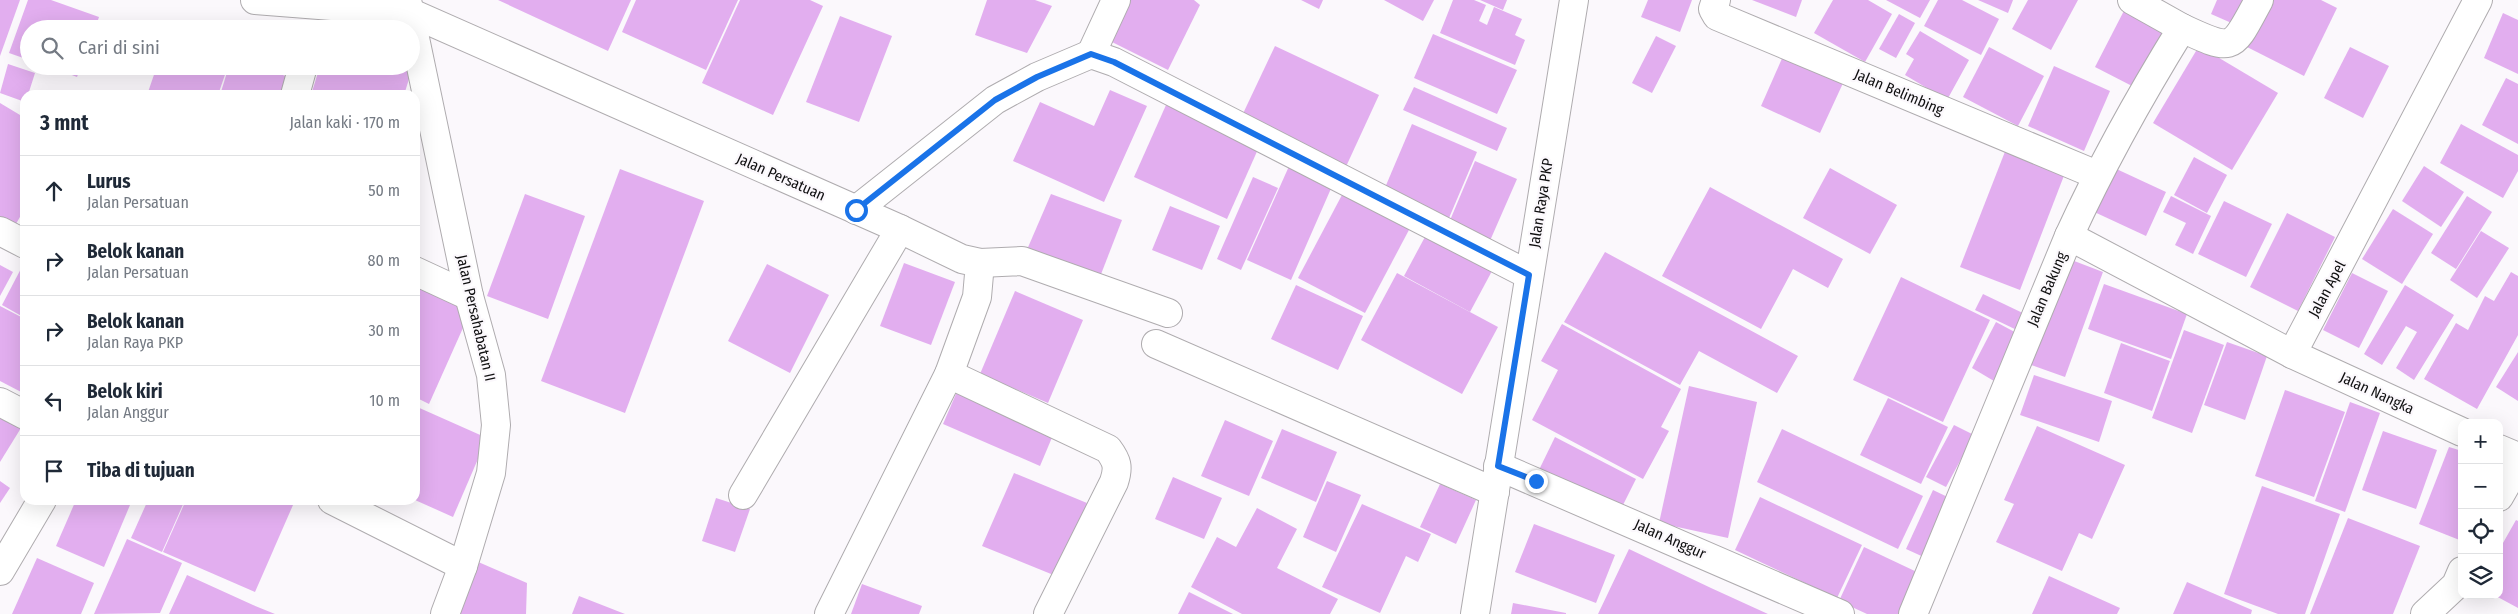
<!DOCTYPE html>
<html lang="id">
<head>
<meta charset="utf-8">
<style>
	body { margin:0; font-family:"Fira Sans Condensed",sans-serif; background:#f2f2f3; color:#1f2937 }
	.controls { position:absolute; right:15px; bottom:15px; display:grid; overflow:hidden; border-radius:10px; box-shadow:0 5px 20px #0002 }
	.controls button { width:45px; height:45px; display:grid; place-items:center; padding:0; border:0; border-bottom:1px solid #e0e1e3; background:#fff; color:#1f2937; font:25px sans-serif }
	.stop { position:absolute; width:15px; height:15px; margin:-11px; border:4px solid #1a73e8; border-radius:50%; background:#fff }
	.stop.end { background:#1a73e8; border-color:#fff; box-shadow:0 1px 5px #0008 }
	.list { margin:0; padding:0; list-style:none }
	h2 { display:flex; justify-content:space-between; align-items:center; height:65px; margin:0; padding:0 20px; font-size:21px }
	h2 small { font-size:16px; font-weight:400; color:#747a83 }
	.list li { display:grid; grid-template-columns:32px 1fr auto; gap:15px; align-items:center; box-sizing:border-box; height:70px; padding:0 20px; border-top:1px solid #e0e1e3 }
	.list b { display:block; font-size:19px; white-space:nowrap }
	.list p { margin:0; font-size:16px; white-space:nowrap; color:#747a83 }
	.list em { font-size:16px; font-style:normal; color:#747a83 }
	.icon { flex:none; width:28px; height:28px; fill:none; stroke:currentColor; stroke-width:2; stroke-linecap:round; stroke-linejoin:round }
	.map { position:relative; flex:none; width:2518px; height:614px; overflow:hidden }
	.search { position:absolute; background:#fff; box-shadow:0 5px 20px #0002; left:20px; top:20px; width:400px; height:55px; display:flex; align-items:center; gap:12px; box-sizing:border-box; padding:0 18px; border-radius:28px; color:#747a83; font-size:19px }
	.panel { position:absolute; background:#fff; box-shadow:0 5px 20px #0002; left:20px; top:90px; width:400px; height:415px; border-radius:15px }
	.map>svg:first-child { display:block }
	.building { fill:#e2aeef }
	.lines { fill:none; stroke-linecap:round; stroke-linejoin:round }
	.minor-casing { stroke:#afacaf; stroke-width:30 }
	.minor { stroke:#fff; stroke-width:28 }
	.route { stroke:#1a73e8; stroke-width:6 }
	.labels { text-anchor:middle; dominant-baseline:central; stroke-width:4.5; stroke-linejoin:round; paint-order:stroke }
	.street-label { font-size:15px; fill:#0f0f10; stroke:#fbf8fc }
</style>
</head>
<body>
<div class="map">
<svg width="2518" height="614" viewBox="0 0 2518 614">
	<rect width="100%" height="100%" fill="#fbf8fc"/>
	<g class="building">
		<polygon points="0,0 20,0 0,56"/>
		<polygon points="28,0 51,0 99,17 95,29 29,29 29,60 9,53"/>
		<polygon points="498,0 631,0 608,51"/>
		<polygon points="636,0 738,0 706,70 622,32"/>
		<polygon points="740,0 810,0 823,6 773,115 702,83"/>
		<polygon points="987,0 1035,0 1052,6 1027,53 975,35"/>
		<polygon points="1128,0 1194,0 1200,5 1168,70 1110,41"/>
		<polygon points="1301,0 1323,0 1319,9"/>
		<polygon points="1384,0 1434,0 1423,21"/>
		<polygon points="1453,0 1474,0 1486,5 1479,21 1487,25 1494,7 1522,19 1515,35 1525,40 1515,65 1440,33"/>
		<polygon points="1480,0 1507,0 1503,10"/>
		<polygon points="1648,0 1692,0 1680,32 1641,17"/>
		<polygon points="1752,0 1802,0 1796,17"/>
		<polygon points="1833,0 1868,0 1892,14 1865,62 1814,33"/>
		<polygon points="1886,0 1930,0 1920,18"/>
		<polygon points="1938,0 1962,0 1999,19 1981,55 1924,26"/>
		<polygon points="1978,0 2013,0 2008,13"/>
		<polygon points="2028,0 2078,0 2051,50 2012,29"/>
		<polygon points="2217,0 2248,0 2236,25 2211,14"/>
		<polygon points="2270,0 2321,0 2337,8 2304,76 2247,47"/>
		<polygon points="2129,1 2168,21 2134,87 2095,67"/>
		<polygon points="2503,13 2518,20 2518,74 2484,58"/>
		<polygon points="1899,14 1915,23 1896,58 1879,49"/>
		<polygon points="840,16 892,36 859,122 806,102"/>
		<polygon points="1920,31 1969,60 1947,100 1905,75 1914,59 1906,54"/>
		<polygon points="1433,34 1517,70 1497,114 1414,78"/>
		<polygon points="1656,36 1676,46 1652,93 1632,83"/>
		<polygon points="1275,46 1379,95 1344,171 1239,122"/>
		<polygon points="2199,46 2278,93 2232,170 2153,123"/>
		<polygon points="1989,47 2044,76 2018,126 1963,97"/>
		<polygon points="2350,47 2389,66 2363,118 2324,98"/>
		<polygon points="1784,54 1844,81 1820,133 1761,106"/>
		<polygon points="8,64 35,73 28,95 25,95 25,102 0,93"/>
		<polygon points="48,66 81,66 77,77"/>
		<polygon points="157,66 228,66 218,95 147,95"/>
		<polygon points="229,66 255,66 292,78 287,95 220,95"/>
		<polygon points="320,66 413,66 404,95 311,95"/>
		<polygon points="2054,66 2110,91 2084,151 2028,126"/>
		<polygon points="2506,78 2518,84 2518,144 2482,125"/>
		<polygon points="1414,87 1507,128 1497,151 1403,110"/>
		<polygon points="1110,90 1147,106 1104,202 1013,161 1040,102 1094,126"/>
		<polygon points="0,103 25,118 25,208 12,231 0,224"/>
		<polygon points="1166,105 1259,147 1227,219 1134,177"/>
		<polygon points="1412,124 1477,152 1449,218 1384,190"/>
		<polygon points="2461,124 2518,155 2518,171 2503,198 2440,163"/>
		<polygon points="2006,149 2065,173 2020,290 1960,267"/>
		<polygon points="2194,157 2227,175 2207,213 2174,195"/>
		<polygon points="1475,161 1517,179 1489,243 1448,225"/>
		<polygon points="1290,164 1333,184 1291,280 1247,260"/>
		<polygon points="2110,166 2166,192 2146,236 2090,210"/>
		<polygon points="2424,166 2464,192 2441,227 2402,201"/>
		<polygon points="1830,168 1897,205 1870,254 1803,218"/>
		<polygon points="620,169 704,201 625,413 541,381"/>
		<polygon points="1253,177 1278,188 1241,270 1217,259"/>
		<polygon points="1710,187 1843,259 1828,288 1793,269 1761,329 1662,276"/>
		<polygon points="1343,193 1410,228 1365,313 1298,278"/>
		<polygon points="525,194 585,216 548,319 487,296"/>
		<polygon points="1051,194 1122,220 1098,282 1026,252"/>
		<polygon points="2171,196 2211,216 2193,254 2175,245 2186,223 2163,212"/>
		<polygon points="2467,196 2492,212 2456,269 2431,253"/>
		<polygon points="2224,201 2272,224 2246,277 2198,254"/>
		<polygon points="1170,206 1220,226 1202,270 1152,250"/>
		<polygon points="2393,209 2433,234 2402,284 2362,259"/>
		<polygon points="2287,213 2335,237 2298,311 2250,287"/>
		<polygon points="2481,231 2509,248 2477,298 2450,280"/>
		<polygon points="1426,235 1492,271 1470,312 1404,276"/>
		<polygon points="1605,252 1798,356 1777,393 1699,351 1680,385 1564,322"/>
		<polygon points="2069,259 2103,272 2065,377 2031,365"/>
		<polygon points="25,261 25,318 2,305"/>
		<polygon points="904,263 955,282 931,345 880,326"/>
		<polygon points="767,264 829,295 790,373 728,341"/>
		<polygon points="0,265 13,272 0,296"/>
		<polygon points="2511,272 2518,276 2518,335 2477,409 2424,379 2456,323 2468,330 2485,296 2494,301"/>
		<polygon points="1397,273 1498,327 1462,394 1361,340"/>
		<polygon points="2352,273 2388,291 2359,348 2323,330"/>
		<polygon points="1901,277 1990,320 1943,422 1853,380"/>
		<polygon points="2104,284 2187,314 2171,359 2088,329"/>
		<polygon points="415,285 471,310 429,404 415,397"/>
		<polygon points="1296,285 1363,316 1338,370 1271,339"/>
		<polygon points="2405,285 2454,315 2414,380 2396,368 2417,332 2406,326 2382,365 2364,354"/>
		<polygon points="1015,291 1083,320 1048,403 980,374"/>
		<polygon points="1983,294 2029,316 2021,332 1975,310"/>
		<polygon points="0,306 25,319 25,394 0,381"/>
		<polygon points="1996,322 2024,337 1999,384 1972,368"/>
		<polygon points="1562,324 1681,389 1661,427 1669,431 1643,479 1532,420 1558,370 1541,361"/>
		<polygon points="2184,330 2224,345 2192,433 2152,418"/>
		<polygon points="2227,342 2267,356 2245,420 2204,405"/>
		<polygon points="2121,343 2170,361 2152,411 2104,393"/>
		<polygon points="2518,352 2518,401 2496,387"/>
		<polygon points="2034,375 2112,401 2099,442 2020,415"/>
		<polygon points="1689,386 1757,402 1728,538 1659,523"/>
		<polygon points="959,387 1056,428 1040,466 943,424"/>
		<polygon points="2285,390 2345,412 2314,497 2255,476"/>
		<polygon points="1888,398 1948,427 1921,484 1860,455"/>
		<polygon points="2350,402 2380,413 2345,512 2315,501"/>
		<polygon points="415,406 487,438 453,517 415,500"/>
		<polygon points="0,414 21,428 0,462"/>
		<polygon points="1225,420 1273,441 1249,496 1201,476"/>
		<polygon points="1954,425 1974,435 1946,487 1926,477"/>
		<polygon points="2037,426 2125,465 2092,539 2079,533 2062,571 1996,542 2014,504 2004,500"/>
		<polygon points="1282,429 1337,452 1316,502 1261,478"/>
		<polygon points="1782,429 1923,496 1898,549 1757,482"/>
		<polygon points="2383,431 2437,450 2416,509 2362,490"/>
		<polygon points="1555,437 1636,479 1619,513 1538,472"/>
		<polygon points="2449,447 2462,451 2462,541 2419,524"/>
		<polygon points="1014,473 1087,503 1056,576 982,546"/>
		<polygon points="1173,477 1222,498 1204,539 1155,519"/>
		<polygon points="0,481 10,488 0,503"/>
		<polygon points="1327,481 1361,495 1336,552 1303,537"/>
		<polygon points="1440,484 1476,500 1456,544 1420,527"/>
		<polygon points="2262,486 2340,514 2305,614 2278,614 2224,594"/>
		<polygon points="1933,490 1956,501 1928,559 1906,549"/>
		<polygon points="1760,497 1862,545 1837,598 1735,550"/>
		<polygon points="716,498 750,509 735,552 702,541"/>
		<polygon points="76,500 120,500 130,505 104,567 56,546"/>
		<polygon points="148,500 185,500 162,552 131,538"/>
		<polygon points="186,500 282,500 293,505 255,592 163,552"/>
		<polygon points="1362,504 1431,534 1418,562 1406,556 1380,613 1322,587"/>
		<polygon points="1257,508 1297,529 1277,568 1338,599 1330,614 1242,614 1191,587 1217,537 1236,547"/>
		<polygon points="2348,518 2420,546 2393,614 2310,614"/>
		<polygon points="2516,520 2518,521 2518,608 2494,595 2499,595 2499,550"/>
		<polygon points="1534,524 1615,555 1596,603 1515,572"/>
		<polygon points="127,539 182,563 160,613 94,614"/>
		<polygon points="1864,547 1919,573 1900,614 1867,614 1839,601"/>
		<polygon points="1629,549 1711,588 1768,614 1598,614"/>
		<polygon points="37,558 94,583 81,614 12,614"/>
		<polygon points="476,561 527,583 526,614 458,614"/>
		<polygon points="187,575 253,605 275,614 169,614"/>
		<polygon points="2049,576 2120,608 2117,614 2032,614"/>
		<polygon points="2187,582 2252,610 2251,614 2173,614"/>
		<polygon points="862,584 922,606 919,614 851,614"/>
		<polygon points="1189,592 1233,614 1178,614"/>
		<polygon points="579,596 625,614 572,614"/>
		<polygon points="1513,603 1566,613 1566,614 1511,614"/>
	</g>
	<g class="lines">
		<g class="minor-casing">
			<g id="minor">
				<polyline points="255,0 409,12 900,229 962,259 980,263 977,297 949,374 829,614"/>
				<polyline points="407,0 469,296 491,375 496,425 491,473 463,566 445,614"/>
				<polyline points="1716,0 1713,9 1717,16 2097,175"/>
				<path d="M2182,28c53,25 50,22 77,-28"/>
				<polyline points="1091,54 1116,0"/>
				<polyline points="295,95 303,66"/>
				<polyline points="856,210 995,100 1037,77 1091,54 1114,62 1529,275"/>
				<polyline points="0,231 25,244"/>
				<polyline points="2069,236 2292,354 2478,0"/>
				<polyline points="980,263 1022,261 1168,313"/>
				<polyline points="415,271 469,296"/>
				<polyline points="1156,344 1495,492"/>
				<polyline points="2292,354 2462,432"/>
				<path d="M949,374l159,75c9,12 11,18 6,33l-66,132"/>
				<polyline points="0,402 25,415"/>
				<polyline points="2499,449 2518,457"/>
				<polyline points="1498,466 1840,614"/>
				<polyline points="743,495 900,229"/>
				<polyline points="2499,497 2518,464"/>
				<polyline points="332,500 463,566"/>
				<polyline points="0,571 42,500"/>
				<polyline points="1475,614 1574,0"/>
				<path d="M1913,614l156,-378c33,-72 71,-140 113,-208l-50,-28"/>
				<polyline points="2425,614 2456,585 2462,571"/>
			</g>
		</g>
		<use href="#minor" class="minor"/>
	</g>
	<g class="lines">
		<polyline class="route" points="856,210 995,100 1037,77 1091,54 1114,62 1529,275 1498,466 1536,481"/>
	</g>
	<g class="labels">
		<g class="street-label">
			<text transform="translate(1899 92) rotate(23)">Jalan Belimbing</text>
			<text transform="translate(781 177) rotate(24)">Jalan Persatuan</text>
			<text transform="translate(1541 203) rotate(-81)">Jalan Raya PKP</text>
			<text transform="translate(2047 289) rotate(-67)">Jalan Bakung</text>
			<text transform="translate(2327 289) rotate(-62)">Jalan Apel</text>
			<text transform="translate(476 318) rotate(77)">Jalan Persahabatan II</text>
			<text transform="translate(2377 393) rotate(25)">Jalan Nangka</text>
			<text transform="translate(1670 539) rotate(24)">Jalan Anggur</text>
		</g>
	</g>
</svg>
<div class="controls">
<button>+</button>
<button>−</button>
<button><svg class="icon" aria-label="locate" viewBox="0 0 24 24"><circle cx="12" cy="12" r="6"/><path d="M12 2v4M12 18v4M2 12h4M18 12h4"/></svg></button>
<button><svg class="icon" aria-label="layers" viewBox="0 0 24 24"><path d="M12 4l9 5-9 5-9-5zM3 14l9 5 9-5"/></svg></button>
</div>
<div class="stop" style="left:856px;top:210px"></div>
<div class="stop end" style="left:1536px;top:481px"></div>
<div class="search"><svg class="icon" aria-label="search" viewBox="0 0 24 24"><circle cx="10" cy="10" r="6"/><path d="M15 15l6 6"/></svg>Cari di sini</div>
<section class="panel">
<h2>3 mnt<small>Jalan kaki · 170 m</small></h2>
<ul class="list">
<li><svg class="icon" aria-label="ahead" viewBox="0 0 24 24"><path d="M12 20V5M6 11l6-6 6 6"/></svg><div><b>Lurus</b><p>Jalan Persatuan</p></div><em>50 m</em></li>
<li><svg class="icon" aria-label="right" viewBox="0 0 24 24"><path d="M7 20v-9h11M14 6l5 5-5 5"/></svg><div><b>Belok kanan</b><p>Jalan Persatuan</p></div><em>80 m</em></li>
<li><svg class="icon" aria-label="right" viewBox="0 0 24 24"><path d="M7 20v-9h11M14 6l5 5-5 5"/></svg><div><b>Belok kanan</b><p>Jalan Raya PKP</p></div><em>30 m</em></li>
<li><svg class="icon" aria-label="left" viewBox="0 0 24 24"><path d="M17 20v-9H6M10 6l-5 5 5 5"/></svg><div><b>Belok kiri</b><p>Jalan Anggur</p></div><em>10 m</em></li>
<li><svg class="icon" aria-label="arrive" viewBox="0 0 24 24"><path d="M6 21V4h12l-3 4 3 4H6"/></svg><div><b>Tiba di tujuan</b></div></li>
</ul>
</section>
</div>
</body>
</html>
